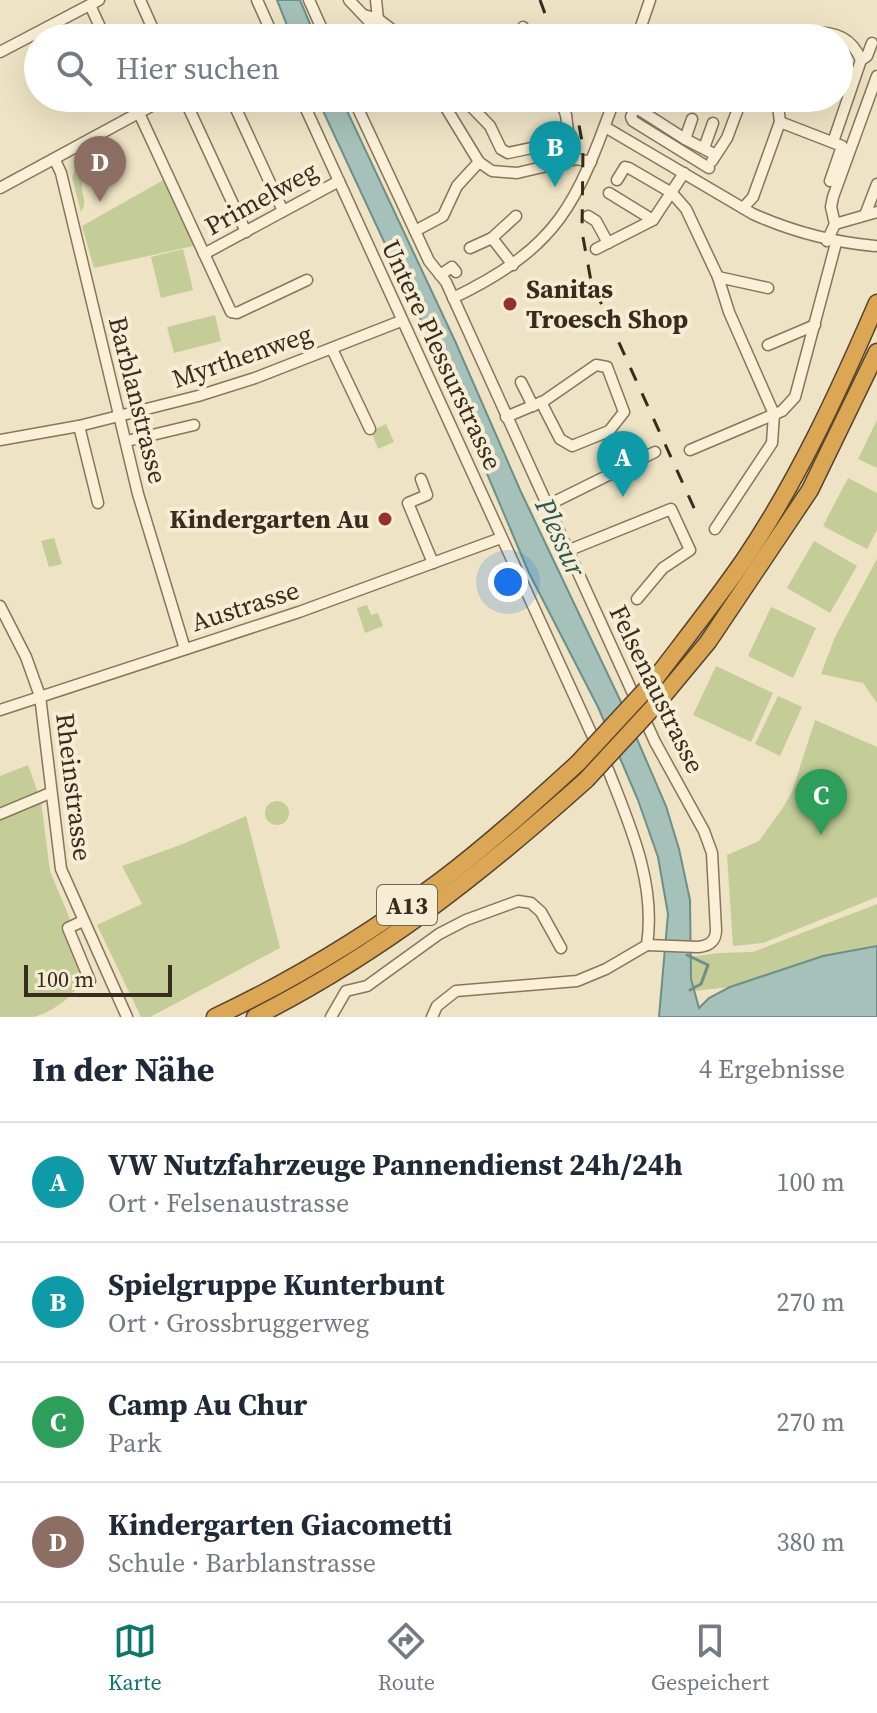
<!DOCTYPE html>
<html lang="de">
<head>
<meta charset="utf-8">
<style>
	body { margin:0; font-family:"Source Serif 4",serif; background:#f2f2f3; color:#1f2937 }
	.scale { position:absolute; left:24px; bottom:20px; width:148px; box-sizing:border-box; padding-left:8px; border:4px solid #392c1e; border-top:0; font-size:22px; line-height:28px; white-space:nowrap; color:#392c1e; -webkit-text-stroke:6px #f5edd4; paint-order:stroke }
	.you { position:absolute; left:508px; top:582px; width:28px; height:28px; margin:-20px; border:6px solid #fff; border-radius:50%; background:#1a73e8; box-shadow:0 0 0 12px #1a73e833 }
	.badge { display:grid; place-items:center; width:52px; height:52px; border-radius:50%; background:#0f766e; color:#fff; font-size:26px; font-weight:700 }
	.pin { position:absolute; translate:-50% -66px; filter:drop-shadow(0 2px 4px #0008) }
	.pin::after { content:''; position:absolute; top:42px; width:28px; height:24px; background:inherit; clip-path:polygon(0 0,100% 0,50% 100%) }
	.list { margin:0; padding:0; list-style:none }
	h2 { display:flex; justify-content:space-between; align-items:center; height:104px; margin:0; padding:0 32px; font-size:34px }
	h2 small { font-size:26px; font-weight:400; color:#747a83 }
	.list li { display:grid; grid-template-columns:52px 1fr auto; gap:24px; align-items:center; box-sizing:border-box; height:120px; padding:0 32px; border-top:2px solid #e0e1e3 }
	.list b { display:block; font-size:30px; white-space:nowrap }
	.list p { margin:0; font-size:26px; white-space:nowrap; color:#747a83 }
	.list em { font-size:26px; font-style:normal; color:#747a83 }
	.icon { flex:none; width:44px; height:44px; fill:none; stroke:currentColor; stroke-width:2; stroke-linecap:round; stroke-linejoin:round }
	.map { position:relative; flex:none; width:877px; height:1017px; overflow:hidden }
	.search { position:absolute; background:#fff; box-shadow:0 8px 32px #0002; left:24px; right:24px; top:24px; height:88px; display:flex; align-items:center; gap:20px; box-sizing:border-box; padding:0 28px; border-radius:44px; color:#747a83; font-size:30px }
	.sheet { height:584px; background:#fff }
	nav { display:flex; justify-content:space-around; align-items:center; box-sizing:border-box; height:112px; border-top:2px solid #e0e1e3; background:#fff; font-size:22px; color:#747a83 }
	nav a { display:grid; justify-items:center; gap:4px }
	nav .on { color:#0f766e }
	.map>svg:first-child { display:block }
	.green { fill:#c4cc98 }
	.water { fill:#a6c1ba; stroke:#6d8f88; stroke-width:2 }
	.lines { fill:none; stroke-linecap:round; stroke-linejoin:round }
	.stream { stroke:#6d8f88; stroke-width:3 }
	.minor-casing { stroke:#88755a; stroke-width:13 }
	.highway-casing { stroke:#56432f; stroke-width:19 }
	.minor { stroke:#f9f0d7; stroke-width:10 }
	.highway { stroke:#dca755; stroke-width:16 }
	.rail { stroke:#392c1e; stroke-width:3; stroke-dasharray:14 14; stroke-linecap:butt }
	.highway-bridge-casing { stroke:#56432f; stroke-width:19; stroke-linecap:butt }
	.highway-bridge { stroke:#dca755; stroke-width:16 }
	.poi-dot { fill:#972f2b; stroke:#f5edd4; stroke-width:3 }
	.labels { text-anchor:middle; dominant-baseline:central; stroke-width:8; stroke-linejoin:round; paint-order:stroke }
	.shield { fill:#f5edd4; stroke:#716655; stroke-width:2 }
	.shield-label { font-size:24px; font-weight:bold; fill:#392c1e }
	.street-label { font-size:26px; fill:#392c1e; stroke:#f5edd4 }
	.poi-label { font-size:26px; font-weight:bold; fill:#392c1e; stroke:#f5edd4; text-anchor:start }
	.water-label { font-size:28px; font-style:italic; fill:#2e5857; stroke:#f5edd4 }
</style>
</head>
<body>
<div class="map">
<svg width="877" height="1017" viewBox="0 0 877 1017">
	<rect width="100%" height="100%" fill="#eee3c4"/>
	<g class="green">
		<path d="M89,162c1,10 -7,15 -7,25 0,11 6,14 -1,25l-9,-34 3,-9z"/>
		<polygon points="167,178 195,242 193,246 94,268 82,226"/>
		<polygon points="183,249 193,290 161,298 151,257"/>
		<polygon points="215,315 221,341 174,353 167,327"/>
		<polygon points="877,420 877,468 858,459"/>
		<polygon points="386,424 394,442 378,449 371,431"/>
		<polygon points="848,478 877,493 877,530 867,549 823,526"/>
		<polygon points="54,538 62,564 49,567 41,541"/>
		<polygon points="814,541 857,566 830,613 787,588"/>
		<polygon points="877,559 877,703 863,683 821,674 835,637"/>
		<polygon points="367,605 371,615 378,613 383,626 365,633 357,608"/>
		<polygon points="771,607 816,628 793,678 748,656"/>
		<polygon points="716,666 773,693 751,742 693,715"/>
		<polygon points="778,696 802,707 780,756 755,744"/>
		<polygon points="815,720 877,747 877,897 763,943 733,946 727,855 759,841 782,809 792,792"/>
		<path d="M28,765l13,36 9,70 20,48c-8,23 6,32 11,54 3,19 -33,42 -49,44 -10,0 -22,0 -32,0v-241z"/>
		<circle cx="277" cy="813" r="12"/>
		<polygon points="246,816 280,948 150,1017 141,1017 97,925 142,904 122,866 183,844"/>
		<polygon points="877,904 877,946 823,956 730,987 693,991 690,957 718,953 753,952"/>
	</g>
	<g class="water">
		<polygon points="277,0 300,0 316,38 292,38"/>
		<polygon points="317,98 341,98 455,341 521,492 621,702 666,806 679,849 690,900 691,979 699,1008 709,998 730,987 823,956 877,946 877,1017 659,1017 668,914 658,857 638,800 598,707 529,573 436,353"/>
	</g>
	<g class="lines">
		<polyline class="stream" points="687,955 708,965 701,984 690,990"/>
		<g class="minor-casing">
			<g id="minor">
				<polyline points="140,0 157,38"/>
				<polyline points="257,0 274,38"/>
				<polyline points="309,0 326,38"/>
				<polyline points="349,0 385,38"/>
				<polyline points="376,0 378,19"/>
				<polyline points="90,5 105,38"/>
				<polyline points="364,15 378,19 403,38"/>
				<polyline points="523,27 527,38"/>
				<polyline points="640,29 664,38"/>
				<polyline points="260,38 271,32"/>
				<polyline points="637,38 650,0"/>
				<path d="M807,38l6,-6c23,0 39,6 48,28"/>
				<polyline points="0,52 99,0"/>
				<polyline points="132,98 231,312 237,313 307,280"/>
				<polyline points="184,98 246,232"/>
				<polyline points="231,98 283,211"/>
				<path d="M301,98l308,674c22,56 47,112 38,173"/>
				<path d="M353,98l76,163 17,21 209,460 49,89 8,22 4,77c0,11 -7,16 -18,17l-51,-2"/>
				<polyline points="440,98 479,162 492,171 517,173 577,159 591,162"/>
				<polyline points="463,98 490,126 501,149 508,153 569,140 566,115 560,98"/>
				<polyline points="630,98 635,107 685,139 714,154"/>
				<polyline points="777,98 780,122"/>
				<polyline points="635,107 631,117 633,121 709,168"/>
				<path d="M605,127l148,87c40,18 78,28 122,32"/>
				<polyline points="685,139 692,119"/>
				<polyline points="833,142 861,60 867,56 872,43"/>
				<polyline points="704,148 713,123"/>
				<polyline points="55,160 61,173 138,494 185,649"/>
				<polyline points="712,161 727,138 742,98"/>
				<polyline points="617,180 625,167 629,168 672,193 686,209 718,277 729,312 774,414 772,443 715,529"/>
				<polyline points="0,188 166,98"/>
				<polyline points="609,193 653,220"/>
				<polyline points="743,208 753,197 780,122 842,146 830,181"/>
				<polyline points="865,215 877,184"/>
				<polyline points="588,216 596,221 608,243"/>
				<polyline points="835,224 831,207 833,197 877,76"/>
				<polyline points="415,231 443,216 457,186 479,162"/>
				<polyline points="492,238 516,216"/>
				<polyline points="827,241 835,224 877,212"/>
				<polyline points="470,248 492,238 513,265"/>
				<polyline points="596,249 653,220 684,173"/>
				<polyline points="204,254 339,181"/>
				<polyline points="440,275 452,267 456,272"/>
				<polyline points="718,277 768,288"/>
				<path d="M453,298c107,-52 123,-93 162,-200"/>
				<polyline points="768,345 815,325"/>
				<polyline points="332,349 370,429"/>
				<polyline points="521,382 533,406"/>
				<polyline points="506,417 544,401 596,365 607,367 624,412 609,431 572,446 560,439 541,402"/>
				<polyline points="79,426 98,503"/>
				<polyline points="0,440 79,426 198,396 255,378 401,321"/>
				<polyline points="127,441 194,425"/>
				<polyline points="690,450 782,411 795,397 836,243"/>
				<polyline points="421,479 427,495 408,503 433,563"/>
				<polyline points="546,506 655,452"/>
				<polyline points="567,551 671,509 690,550 663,568 637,599"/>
				<polyline points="0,606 26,657 40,696 61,869 127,1017"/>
				<polyline points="0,710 299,612 501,538"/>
				<polyline points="0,814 50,793"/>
				<polyline points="83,921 68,928 90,981"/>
				<polyline points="331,1017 346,991 367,986 439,934 466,920 518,901 531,903 541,912 561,948"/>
				<polyline points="432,1017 437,1006 456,991 577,981 606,969 647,945"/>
			</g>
		</g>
		<g class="highway-casing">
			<g id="highway">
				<path d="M652,683c31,-41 63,-81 92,-123 54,-80 95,-169 133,-257"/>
				<polyline points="659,701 708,642 810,490 877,352"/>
				<path d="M215,1017c79,-37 154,-83 224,-135 49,-37 94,-78 139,-119"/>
				<path d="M255,1017c126,-64 226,-143 331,-237"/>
			</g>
		</g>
		<use href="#minor" class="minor"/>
		<use href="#highway" class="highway"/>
		<g class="rail">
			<polyline points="540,0 554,38"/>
			<polyline points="574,98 583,147 582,232 591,281 695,510"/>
		</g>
		<g class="highway-bridge-casing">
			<g id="highway-bridge">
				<polyline points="578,763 652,683"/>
				<polyline points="586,780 659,701"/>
			</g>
		</g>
		<use href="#highway-bridge" class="highway-bridge"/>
	</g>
	<g class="poi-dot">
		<circle cx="510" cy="304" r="8"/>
		<circle cx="385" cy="519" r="8"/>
	</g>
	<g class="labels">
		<rect class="shield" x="377" y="885" width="60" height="40" rx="6"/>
		<g class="shield-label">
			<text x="407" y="905">A13</text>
		</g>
		<g class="street-label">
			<text transform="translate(261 198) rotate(-29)">Primelweg</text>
			<text transform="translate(442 355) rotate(65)">Untere Plessurstrasse</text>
			<text transform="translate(242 356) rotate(-19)">Myrthenweg</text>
			<text transform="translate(138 400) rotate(76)">Barblanstrasse</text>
			<text transform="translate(245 606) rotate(-18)">Austrasse</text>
			<text transform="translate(657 689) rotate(64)">Felsenaustrasse</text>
			<text transform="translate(74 787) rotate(83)">Rheinstrasse</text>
		</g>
		<g class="poi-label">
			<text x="526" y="289">Sanitas<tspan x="526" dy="30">Troesch Shop</tspan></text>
			<text x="369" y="519" text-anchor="end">Kindergarten Au</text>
		</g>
		<g class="water-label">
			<text transform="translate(561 537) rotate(65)">Plessur</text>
		</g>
	</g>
</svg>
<div class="scale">100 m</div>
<div class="you"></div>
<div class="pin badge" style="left:623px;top:497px;background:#0f9aa8">A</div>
<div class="pin badge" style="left:555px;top:187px;background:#0f9aa8">B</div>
<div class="pin badge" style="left:821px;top:835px;background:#2e9e5b">C</div>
<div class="pin badge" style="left:100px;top:202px;background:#8d6e63">D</div>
<div class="search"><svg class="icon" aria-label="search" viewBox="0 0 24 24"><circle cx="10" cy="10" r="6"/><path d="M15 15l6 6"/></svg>Hier suchen</div>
</div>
<section class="sheet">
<h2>In der Nähe<small>4 Ergebnisse</small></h2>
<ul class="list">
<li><span class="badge" style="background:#0f9aa8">A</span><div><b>VW Nutzfahrzeuge Pannendienst 24h/24h</b><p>Ort · Felsenaustrasse</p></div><em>100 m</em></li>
<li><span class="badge" style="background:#0f9aa8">B</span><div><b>Spielgruppe Kunterbunt</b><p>Ort · Grossbruggerweg</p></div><em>270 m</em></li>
<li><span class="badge" style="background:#2e9e5b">C</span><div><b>Camp Au Chur</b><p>Park</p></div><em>270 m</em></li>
<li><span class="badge" style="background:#8d6e63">D</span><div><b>Kindergarten Giacometti</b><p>Schule · Barblanstrasse</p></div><em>380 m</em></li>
</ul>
</section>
<nav>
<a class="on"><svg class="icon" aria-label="map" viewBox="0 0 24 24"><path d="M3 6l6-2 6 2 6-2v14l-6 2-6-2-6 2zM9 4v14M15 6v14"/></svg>Karte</a>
<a><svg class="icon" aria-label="directions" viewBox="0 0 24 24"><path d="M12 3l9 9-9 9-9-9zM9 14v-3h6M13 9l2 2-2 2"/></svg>Route</a>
<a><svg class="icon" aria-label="saved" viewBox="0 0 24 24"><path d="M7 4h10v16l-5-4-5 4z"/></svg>Gespeichert</a>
</nav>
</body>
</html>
